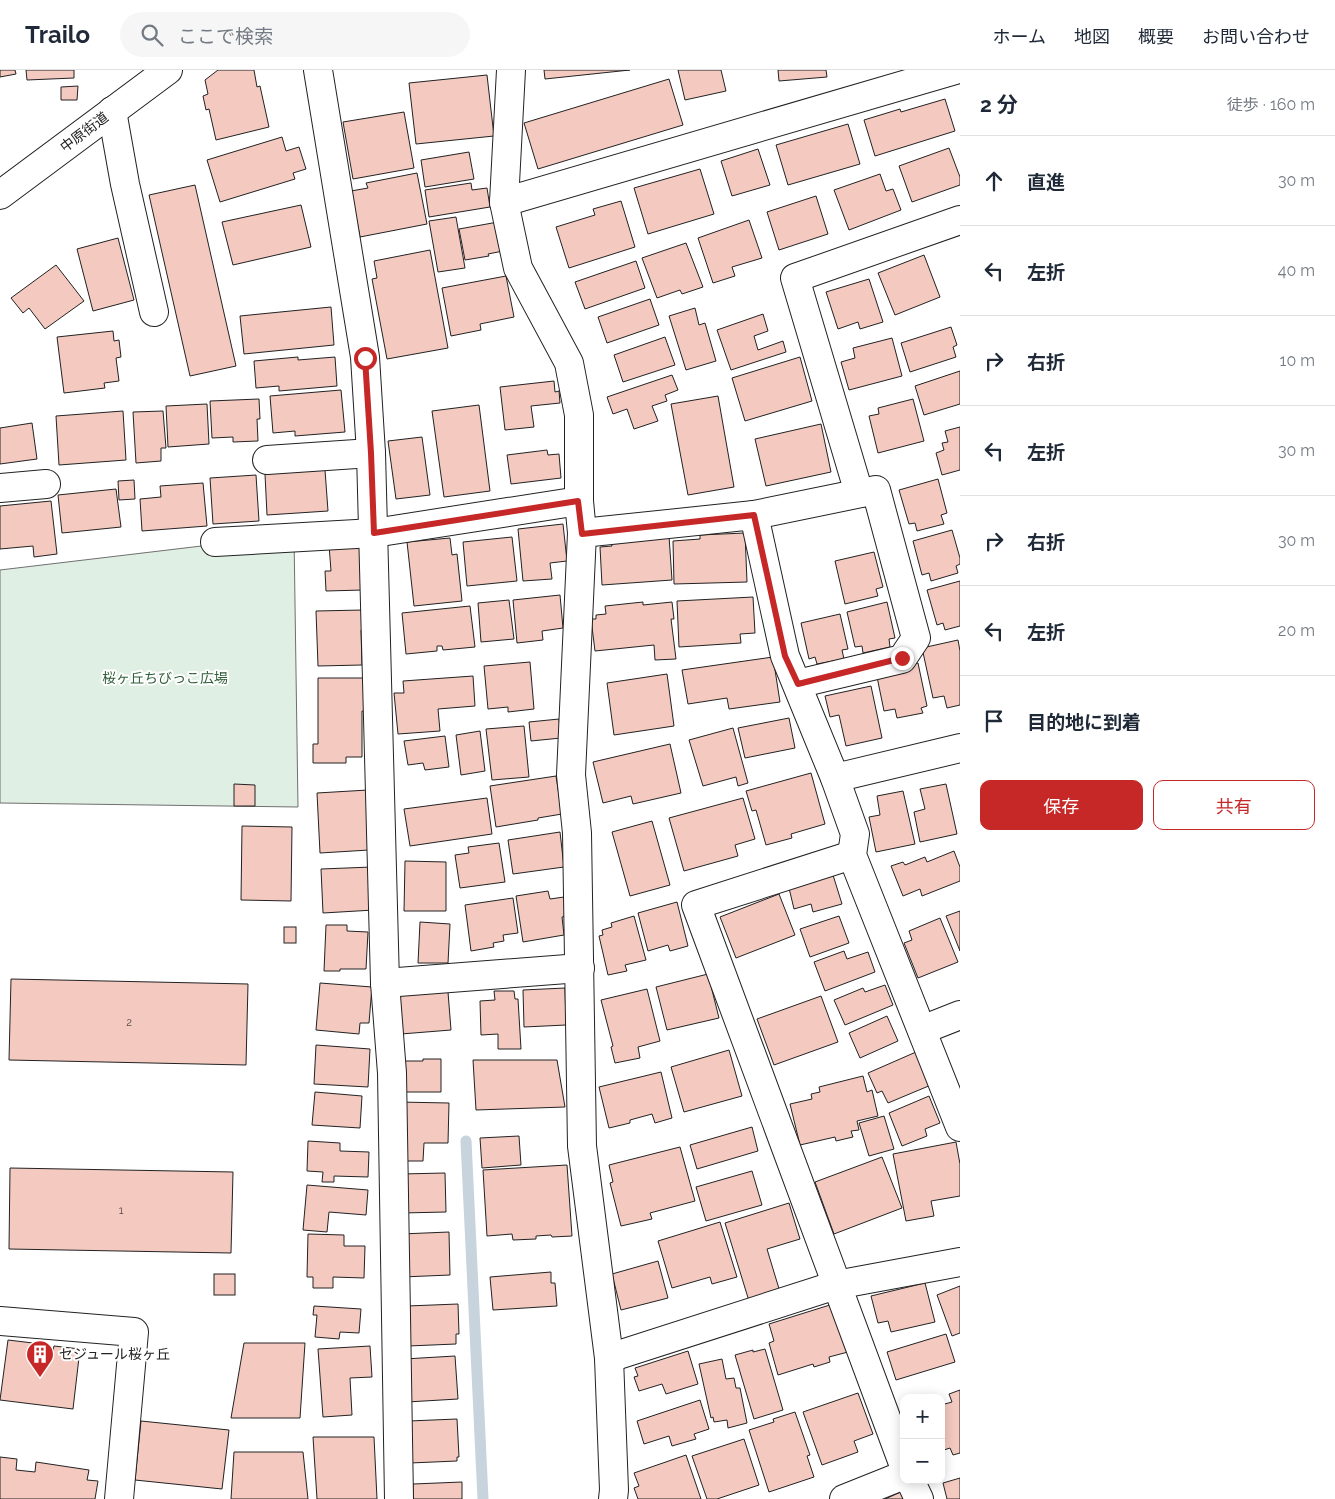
<!DOCTYPE html>
<html lang="ja">
<head>
<meta charset="utf-8">
<style>
	body { margin:0; font-family:Raleway,"Noto Sans JP",sans-serif; background:#f6f6f7; color:#1f2937 }
	.controls { position:absolute; right:15px; bottom:15px; display:grid; overflow:hidden; border-radius:10px; box-shadow:0 2px 12px #0003 }
	.controls button { width:45px; height:45px; display:grid; place-items:center; padding:0; border:0; border-bottom:1px solid #e0e1e3; background:#fff; color:#1f2937; font:25px sans-serif }
	.stop { position:absolute; width:15px; height:15px; margin:-11px; border:4px solid #c62828; border-radius:50%; background:#fff }
	.stop.end { background:#c62828; border-color:#fff; box-shadow:0 1px 5px #0008 }
	.list { margin:0; padding:0; list-style:none }
	h2 { display:flex; justify-content:space-between; align-items:center; height:65px; margin:0; padding:0 20px; font-size:21px }
	h2 small { font-size:16px; font-weight:400; color:#747a83 }
	.list li { display:grid; grid-template-columns:32px 1fr auto; gap:15px; align-items:center; box-sizing:border-box; height:90px; padding:0 20px; border-top:1px solid #e0e1e3 }
	.list b { display:block; font-size:19px; white-space:nowrap }
	.list em { font-size:16px; font-style:normal; color:#747a83 }
	.actions { display:flex; gap:10px; padding:15px 20px }
	.actions a { flex:1; padding:11px 0; border:1px solid #c62828; border-radius:10px; text-align:center; font-size:18px; color:#c62828 }
	.actions .main { background:#c62828; color:#fff }
	.icon { flex:none; width:28px; height:28px; fill:none; stroke:currentColor; stroke-width:2; stroke-linecap:round; stroke-linejoin:round }
	.map { position:relative; flex:none; width:960px; height:1429px; overflow:hidden }
	header { display:flex; align-items:center; gap:30px; box-sizing:border-box; height:70px; padding:0 25px; background:#fff; border-bottom:1px solid #e0e1e3 }
	header strong { font-size:24px }
	nav { display:flex; gap:28px; margin-inline-start:auto; font-size:18px }
	.search { width:350px; height:45px; background:#f6f6f7; display:flex; align-items:center; gap:12px; box-sizing:border-box; padding:0 18px; border-radius:28px; color:#747a83; font-size:19px }
	main { display:flex }
	aside { flex:1; background:#fff }
	.map>svg:first-child { display:block }
	.green { fill:#e0efe3; stroke:#6f6f6f }
	.lines { fill:none; stroke-linecap:round; stroke-linejoin:round }
	.stream { stroke:#c7d3dd; stroke-width:11 }
	.building { fill:#f3c9c0; stroke:#222 }
	.minor-casing { stroke:#222; stroke-width:30 }
	.major-casing { stroke:#222; stroke-width:30 }
	.minor { stroke:#fff; stroke-width:28 }
	.major { stroke:#fff; stroke-width:28 }
	.route { stroke:#c62828; stroke-width:6 }
	.labels { text-anchor:middle; dominant-baseline:central; stroke-width:4; stroke-linejoin:round; paint-order:stroke }
	.number-label { font-size:11px; fill:#564c4a }
	.street-label { font-size:14px; fill:#222; stroke:#fff }
	.park-label { font-size:14px; fill:#2f5e38; stroke:#fff }
	.poi-label { font-size:14px; fill:#222; stroke:#fff; text-anchor:start }
</style>
</head>
<body>
<header>
<strong>Trailo</strong>
<div class="search"><svg class="icon" aria-label="search" viewBox="0 0 24 24"><circle cx="10" cy="10" r="6"/><path d="M15 15l6 6"/></svg>ここで検索</div>
<nav><a>ホーム</a><a>地図</a><a>概要</a><a>お問い合わせ</a></nav>
</header>
<main>
<div class="map">
<svg width="960" height="1429" viewBox="0 0 960 1429">
	<rect width="100%" height="100%" fill="#fff"/>
	<polygon class="green" points="294,465 298,737 0,733 0,500"/>
	<g class="lines">
		<polyline class="stream" points="466,1071 483,1429"/>
	</g>
	<g class="building">
		<polygon points="0,0 15,0 16,4 0,7"/>
		<polygon points="26,0 74,0 74,8 27,10"/>
		<polygon points="218,0 254,0 257,17 260,16 269,57 216,70 209,39 206,40 203,26 208,24 205,10"/>
		<polygon points="544,0 630,0 545,9"/>
		<polygon points="678,0 721,0 726,21 685,30"/>
		<polygon points="778,0 826,0 827,7 779,11"/>
		<polygon points="487,5 494,66 416,74 409,13"/>
		<polygon points="669,9 683,55 538,99 524,53"/>
		<polygon points="78,16 77,30 61,30 61,17"/>
		<polygon points="945,29 955,61 875,86 864,50 900,39 901,42"/>
		<polygon points="404,42 414,98 353,109 343,52"/>
		<polygon points="848,54 860,94 788,115 776,75"/>
		<polygon points="282,67 286,81 299,77 306,99 293,103 295,109 220,132 207,90"/>
		<polygon points="949,78 960,107 960,115 912,132 899,96"/>
		<polygon points="758,79 770,115 732,126 721,91"/>
		<polygon points="469,82 474,109 425,117 421,90"/>
		<polygon points="700,99 714,144 648,164 634,118"/>
		<polygon points="417,103 427,154 360,167 351,121 368,118 366,113"/>
		<polygon points="880,104 886,121 893,119 901,140 849,160 834,120"/>
		<polygon points="471,113 472,120 487,118 490,137 429,147 425,120"/>
		<polygon points="195,115 236,296 190,306 149,125"/>
		<polygon points="816,126 828,164 779,180 767,142"/>
		<polygon points="621,131 635,177 569,198 556,157 595,145 593,139"/>
		<polygon points="301,135 311,177 233,195 222,152"/>
		<polygon points="456,147 465,198 438,202 429,151"/>
		<polygon points="749,150 762,188 732,197 735,206 713,213 698,168"/>
		<polygon points="498,152 503,181 488,184 489,186 465,190 459,159"/>
		<polygon points="118,168 134,230 93,241 77,179"/>
		<polygon points="686,173 703,217 682,224 680,220 657,228 642,188"/>
		<polygon points="430,180 448,278 387,289 372,209 377,208 374,191"/>
		<polygon points="924,185 940,227 895,245 878,203"/>
		<polygon points="636,191 645,218 585,239 575,212"/>
		<polygon points="56,195 84,231 45,259 29,238 23,243 11,228"/>
		<polygon points="506,206 514,247 480,254 481,260 451,266 442,218"/>
		<polygon points="869,209 883,252 860,259 858,252 838,259 826,222"/>
		<polygon points="650,229 659,255 607,273 598,247"/>
		<polygon points="331,237 334,275 244,284 240,246"/>
		<polygon points="695,238 699,255 705,253 716,291 686,300 669,246"/>
		<polygon points="763,244 768,261 754,266 758,280 783,271 786,282 731,300 717,260"/>
		<polygon points="951,257 957,275 953,277 956,287 910,302 901,273"/>
		<polygon points="113,261 114,271 119,270 121,287 116,288 119,311 104,313 105,318 64,323 57,267"/>
		<polygon points="665,267 675,295 623,312 614,285"/>
		<polygon points="892,268 902,306 849,320 841,292 855,288 853,278"/>
		<polygon points="298,287 298,290 335,287 337,316 279,321 279,316 256,318 254,291"/>
		<polygon points="800,287 812,331 745,351 732,308"/>
		<polygon points="960,301 960,334 924,345 915,316"/>
		<polygon points="672,305 678,320 665,325 667,331 652,336 658,351 634,359 627,339 613,344 607,327"/>
		<polygon points="554,311 555,322 559,321 560,333 531,336 534,357 505,360 500,317"/>
		<polygon points="341,320 345,362 295,366 295,361 273,363 270,326"/>
		<polygon points="718,326 734,417 688,425 671,334"/>
		<polygon points="259,329 260,349 257,349 258,371 233,372 233,367 212,368 210,331"/>
		<polygon points="913,329 924,371 878,383 869,346 879,344 878,338"/>
		<polygon points="207,334 209,374 168,377 166,336"/>
		<polygon points="479,335 490,421 444,427 432,341"/>
		<polygon points="123,341 126,390 59,395 56,346"/>
		<polygon points="163,341 166,378 161,378 161,391 136,393 133,342"/>
		<polygon points="32,353 37,389 0,394 0,358"/>
		<polygon points="821,354 831,402 766,416 755,369"/>
		<polygon points="960,357 960,400 942,405 936,383 944,380 942,373 948,372 945,361"/>
		<polygon points="422,367 430,425 396,429 388,371"/>
		<polygon points="547,380 548,385 559,384 561,408 511,414 507,385"/>
		<polygon points="325,400 328,441 267,445 265,404"/>
		<polygon points="256,405 259,451 213,454 210,408"/>
		<polygon points="938,409 947,443 941,445 944,454 917,461 915,453 909,454 899,420"/>
		<polygon points="134,410 135,429 119,430 118,411"/>
		<polygon points="203,413 207,456 142,461 140,429 161,427 160,416"/>
		<polygon points="116,419 121,457 62,463 58,425"/>
		<polygon points="51,431 57,484 34,487 33,476 0,479 0,436"/>
		<polygon points="563,454 567,491 550,493 552,509 523,511 518,459"/>
		<polygon points="952,460 960,488 960,494 956,496 958,503 931,511 929,503 922,505 913,471"/>
		<polygon points="745,463 747,512 674,514 673,471 700,469 700,465"/>
		<polygon points="669,466 672,510 602,515 600,477 612,476 611,470"/>
		<polygon points="512,467 517,511 467,516 463,472"/>
		<polygon points="450,468 452,485 457,484 462,531 414,536 407,472"/>
		<polygon points="361,474 363,520 326,521 325,501 331,501 329,475"/>
		<polygon points="874,482 883,517 876,519 878,526 845,534 835,491"/>
		<polygon points="960,511 960,556 945,560 943,553 937,555 927,520"/>
		<polygon points="560,525 563,558 542,561 543,570 517,573 513,530"/>
		<polygon points="753,527 755,563 740,564 741,573 679,577 677,531"/>
		<polygon points="509,530 514,569 481,572 478,533"/>
		<polygon points="643,532 643,535 672,532 674,549 671,549 676,589 655,590 654,575 595,581 591,549 596,549 596,545 606,544 605,536"/>
		<polygon points="887,532 895,568 889,569 890,577 863,583 862,576 855,577 847,542"/>
		<polygon points="470,536 475,577 443,580 442,576 437,576 437,581 406,584 402,543"/>
		<polygon points="363,540 363,560 361,560 362,595 318,596 316,541"/>
		<polygon points="840,544 848,579 842,580 844,589 817,594 815,587 809,589 801,553"/>
		<polygon points="958,570 960,581 960,635 947,638 944,626 933,628 922,578"/>
		<polygon points="773,587 780,632 729,639 727,628 688,634 682,600"/>
		<polygon points="530,592 534,639 508,642 508,637 488,639 484,596"/>
		<polygon points="918,593 927,636 921,638 923,643 897,648 895,639 884,641 876,602"/>
		<polygon points="667,604 674,656 614,665 607,613"/>
		<polygon points="473,606 475,636 438,639 440,661 398,664 394,623 404,623 403,611"/>
		<polygon points="318,608 367,608 367,641 362,641 362,687 346,687 346,693 313,693 313,674 318,674"/>
		<polygon points="871,616 882,668 846,676 839,645 830,647 825,626"/>
		<polygon points="789,648 795,678 745,688 738,658"/>
		<polygon points="559,649 561,668 531,671 529,652"/>
		<polygon points="524,656 529,707 492,710 486,659"/>
		<polygon points="733,658 748,713 738,716 736,707 703,716 689,670"/>
		<polygon points="480,661 485,701 461,705 456,665"/>
		<polygon points="445,666 449,697 425,700 423,693 408,695 404,671"/>
		<polygon points="670,674 681,723 633,734 631,726 603,733 593,692"/>
		<polygon points="811,703 825,754 791,764 792,768 766,775 756,740 752,741 746,721"/>
		<polygon points="556,706 562,744 538,748 538,750 496,757 490,716"/>
		<polygon points="234,714 255,715 255,736 234,736"/>
		<polygon points="946,714 957,764 920,772 914,742 925,739 920,719"/>
		<polygon points="368,720 369,780 320,783 317,723"/>
		<polygon points="903,721 915,774 876,782 869,747 880,745 877,726"/>
		<polygon points="487,728 492,764 410,776 404,739"/>
		<polygon points="743,728 755,769 735,775 738,786 684,801 669,748"/>
		<polygon points="652,751 670,815 630,826 612,762"/>
		<polygon points="242,756 292,757 291,831 241,830"/>
		<polygon points="560,762 564,797 513,804 508,770"/>
		<polygon points="499,773 505,812 460,818 455,785 469,783 468,777"/>
		<polygon points="954,781 960,797 960,811 922,826 920,819 903,826 891,796 903,792 905,795 925,787 927,792"/>
		<polygon points="405,791 446,792 446,841 404,841"/>
		<polygon points="372,797 374,840 323,843 321,799"/>
		<polygon points="833,805 842,834 813,842 811,834 794,839 789,818"/>
		<polygon points="548,821 550,829 564,827 567,846 562,847 564,865 523,872 516,826"/>
		<polygon points="779,824 795,865 736,888 720,847"/>
		<polygon points="513,828 518,863 503,865 504,871 493,873 494,877 471,881 465,835"/>
		<polygon points="677,832 688,876 670,881 668,875 648,881 638,843"/>
		<polygon points="960,841 960,881 946,846"/>
		<polygon points="634,846 646,890 625,895 627,901 608,905 599,866 603,865 602,860 612,857 611,853"/>
		<polygon points="839,846 849,873 810,887 800,859"/>
		<polygon points="940,848 958,892 918,908 904,873 912,870 909,861"/>
		<polygon points="420,852 450,854 448,893 418,893"/>
		<polygon points="326,855 347,855 347,861 368,862 366,899 340,899 340,901 324,901"/>
		<rect x="284" y="857" width="12" height="16"/>
		<polygon points="844,881 847,889 868,882 875,902 825,921 814,892"/>
		<polygon points="708,904 719,948 667,960 656,917"/>
		<polygon points="11,909 248,914 246,995 9,990"/>
		<polygon points="320,913 372,917 369,953 360,953 359,964 316,960"/>
		<polygon points="885,915 893,935 845,955 834,930 863,918 865,922"/>
		<polygon points="565,918 566,955 524,957 523,920"/>
		<polygon points="647,919 660,971 638,977 640,988 615,993 611,977 613,976 601,930"/>
		<polygon points="494,921 514,921 515,929 518,929 521,979 498,979 498,964 481,965 480,931 495,930"/>
		<polygon points="448,922 451,960 401,964 398,925"/>
		<polygon points="821,926 838,972 774,995 757,949"/>
		<polygon points="887,946 898,971 860,988 849,963"/>
		<polygon points="316,975 370,979 368,1017 314,1014"/>
		<polygon points="729,980 742,1026 684,1042 671,997"/>
		<polygon points="916,982 931,1015 888,1033 882,1021 877,1023 868,1003"/>
		<polygon points="423,989 441,989 441,1022 403,1022 402,991 423,991"/>
		<polygon points="473,990 557,990 565,1037 476,1040"/>
		<polygon points="661,1002 672,1048 655,1053 652,1044 630,1050 630,1053 609,1058 599,1017"/>
		<polygon points="863,1006 867,1022 872,1020 878,1046 857,1051 859,1060 851,1061 853,1067 836,1071 835,1067 800,1075 790,1034 812,1029 811,1024 820,1022 819,1017"/>
		<polygon points="315,1022 362,1026 360,1058 312,1055"/>
		<polygon points="929,1026 940,1053 925,1059 927,1066 902,1076 889,1043"/>
		<polygon points="398,1032 449,1033 448,1073 424,1073 423,1091 397,1091"/>
		<polygon points="884,1046 894,1079 869,1086 859,1053"/>
		<polygon points="752,1057 758,1081 697,1099 690,1075"/>
		<polygon points="519,1066 521,1095 482,1098 480,1068"/>
		<polygon points="308,1071 340,1073 340,1081 369,1082 368,1107 334,1106 334,1112 322,1112 323,1102 307,1101"/>
		<polygon points="956,1072 960,1094 960,1126 931,1131 934,1146 906,1151 893,1084"/>
		<polygon points="680,1077 695,1131 650,1143 652,1149 621,1156 610,1113 613,1112 609,1095"/>
		<polygon points="882,1087 902,1138 834,1164 815,1112"/>
		<polygon points="567,1095 572,1166 552,1167 551,1165 536,1166 536,1169 513,1170 512,1164 487,1166 483,1100"/>
		<polygon points="10,1098 233,1102 231,1183 9,1179"/>
		<polygon points="752,1101 762,1135 706,1151 696,1117"/>
		<polygon points="445,1103 446,1142 402,1143 401,1104"/>
		<polygon points="307,1115 368,1120 366,1145 329,1142 327,1162 303,1160"/>
		<polygon points="789,1133 800,1169 767,1179 780,1222 749,1231 725,1153"/>
		<polygon points="720,1152 737,1207 712,1214 710,1207 672,1218 658,1171"/>
		<polygon points="449,1162 450,1205 402,1207 401,1164"/>
		<polygon points="308,1164 344,1165 344,1176 365,1176 364,1208 333,1207 333,1218 313,1218 313,1207 307,1207"/>
		<polygon points="658,1191 668,1228 621,1240 612,1204"/>
		<polygon points="551,1202 551,1213 555,1213 557,1236 493,1240 490,1207"/>
		<rect x="214" y="1204" width="21" height="21"/>
		<polygon points="925,1213 935,1252 891,1262 888,1251 878,1253 871,1226"/>
		<polygon points="960,1216 960,1263 952,1266 937,1225"/>
		<polygon points="458,1234 459,1264 456,1264 456,1274 408,1276 407,1236"/>
		<polygon points="833,1234 848,1282 829,1287 830,1292 814,1297 813,1294 778,1305 769,1273 774,1271 769,1254"/>
		<polygon points="314,1236 361,1239 359,1263 340,1262 339,1269 315,1267 317,1245 313,1245"/>
		<polygon points="946,1264 955,1292 896,1310 887,1282"/>
		<polygon points="8,1270 33,1273 32,1282 52,1285 54,1276 80,1279 73,1339 0,1330"/>
		<polygon points="244,1273 305,1273 300,1348 231,1348"/>
		<polygon points="370,1276 372,1307 350,1308 352,1345 323,1347 318,1279"/>
		<polygon points="765,1279 783,1340 754,1349 735,1285 753,1280 753,1282"/>
		<polygon points="688,1281 698,1314 666,1324 662,1314 639,1321 634,1307 638,1306 635,1298"/>
		<polygon points="455,1286 458,1329 407,1332 404,1289"/>
		<polygon points="722,1289 726,1309 734,1308 736,1318 740,1318 747,1353 728,1358 727,1350 714,1352 713,1347 711,1348 699,1294"/>
		<polygon points="960,1320 960,1383 953,1385 950,1378 941,1381 941,1335 952,1332 949,1324"/>
		<polygon points="858,1323 873,1364 854,1371 858,1382 822,1395 803,1342"/>
		<polygon points="700,1330 709,1359 694,1364 696,1369 672,1376 669,1366 644,1374 637,1351"/>
		<polygon points="795,1342 810,1385 807,1386 814,1407 769,1422 749,1360 774,1352 773,1349"/>
		<polygon points="457,1349 459,1387 457,1387 457,1391 410,1393 409,1351"/>
		<polygon points="141,1351 229,1360 222,1419 135,1410"/>
		<polygon points="313,1367 374,1367 377,1429 317,1429"/>
		<polygon points="744,1369 759,1415 717,1429 707,1429 692,1386"/>
		<polygon points="234,1382 303,1382 308,1429 231,1429"/>
		<polygon points="686,1385 701,1429 638,1429 634,1418 639,1416 634,1403"/>
		<polygon points="0,1387 17,1389 16,1400 35,1402 36,1392 89,1400 87,1410 98,1411 95,1429 0,1429"/>
		<polygon points="960,1408 960,1429 947,1429 943,1413"/>
		<polygon points="462,1412 462,1429 413,1429 413,1414"/>
		<polygon points="903,1421 907,1429 885,1429"/>
	</g>
	<g class="lines">
		<g class="minor-casing">
			<g id="minor">
				<polyline points="318,0 365,287 371,383 385,913 392,1003 399,1429"/>
				<polyline points="511,0 504,132 518,198 569,293 579,345 579,431 582,463 571,705 577,763 582,1076 609,1288 614,1420 613,1429"/>
				<polyline points="112,41 125,114 154,242"/>
				<polyline points="504,132 955,0"/>
				<polyline points="267,390 371,383"/>
				<polyline points="0,418 46,414"/>
				<polyline points="859,423 795,208 960,150"/>
				<polyline points="754,445 876,420 916,568 902,589 797,614"/>
				<polyline points="582,463 754,445 785,586 835,708 855,764 852,785 960,1057"/>
				<polyline points="215,472 374,463 579,431"/>
				<polyline points="835,708 960,678"/>
				<polyline points="852,785 696,835 904,1396"/>
				<polyline points="385,913 580,898"/>
				<polyline points="922,960 960,945"/>
				<polyline points="0,1251 134,1262 119,1429"/>
				<polyline points="609,1288 836,1215 960,1192"/>
				<polyline points="910,1410 919,1429"/>
				<polyline points="844,1429 904,1405"/>
			</g>
		</g>
		<g class="major-casing">
			<polyline id="major" points="0,125 168,0"/>
		</g>
		<use href="#minor" class="minor"/>
		<use href="#major" class="major"/>
	</g>
	<g class="lines">
		<polyline class="route" points="365,288 371,383 374,463 578,431 582,464 754,445 785,586 798,614 902,588"/>
	</g>
	<defs>
		<g id="building-pin" transform="scale(1.4375)"><path d="M0 17L-7.5 6A9.5 9.5 0 1 1 7.5 6Z" fill="#c62828" stroke="#fff"/><path d="M-4-6H4V6H1V3H-1V6H-4ZM-2.5-4.3h1.7v1.8h-1.7ZM.8-4.3h1.7v1.8H.8ZM-2.5-1h1.7V.8h-1.7ZM.8-1h1.7V.8H.8Z" fill="#fff"/></g>
	</defs>
	<g fill-rule="evenodd">
		<use href="#building-pin" x="40" y="1284"/>
	</g>
	<g class="labels">
		<g class="number-label">
			<text x="129" y="952">2</text>
			<text x="121" y="1140">1</text>
		</g>
		<g class="street-label">
			<text transform="translate(84 62) rotate(-37)">中原街道</text>
		</g>
		<g class="park-label">
			<text x="165" y="608">桜ヶ丘ちびっこ広場</text>
		</g>
		<g class="poi-label">
			<text x="59" y="1284">セジュール桜ヶ丘</text>
		</g>
	</g>
</svg>
<div class="controls">
<button>+</button>
<button>−</button>
</div>
<div class="stop" style="left:365px;top:288px"></div>
<div class="stop end" style="left:902px;top:588px"></div>
</div>
<aside>
<h2>2 分<small>徒歩 · 160 m</small></h2>
<ul class="list">
<li><svg class="icon" aria-label="ahead" viewBox="0 0 24 24"><path d="M12 20V5M6 11l6-6 6 6"/></svg><div><b>直進</b></div><em>30 m</em></li>
<li><svg class="icon" aria-label="left" viewBox="0 0 24 24"><path d="M17 20v-9H6M10 6l-5 5 5 5"/></svg><div><b>左折</b></div><em>40 m</em></li>
<li><svg class="icon" aria-label="right" viewBox="0 0 24 24"><path d="M7 20v-9h11M14 6l5 5-5 5"/></svg><div><b>右折</b></div><em>10 m</em></li>
<li><svg class="icon" aria-label="left" viewBox="0 0 24 24"><path d="M17 20v-9H6M10 6l-5 5 5 5"/></svg><div><b>左折</b></div><em>30 m</em></li>
<li><svg class="icon" aria-label="right" viewBox="0 0 24 24"><path d="M7 20v-9h11M14 6l5 5-5 5"/></svg><div><b>右折</b></div><em>30 m</em></li>
<li><svg class="icon" aria-label="left" viewBox="0 0 24 24"><path d="M17 20v-9H6M10 6l-5 5 5 5"/></svg><div><b>左折</b></div><em>20 m</em></li>
<li><svg class="icon" aria-label="arrive" viewBox="0 0 24 24"><path d="M6 21V4h12l-3 4 3 4H6"/></svg><div><b>目的地に到着</b></div></li>
</ul>
<div class="actions"><a class="main">保存</a><a>共有</a></div>
</aside>
</main>
</body>
</html>
